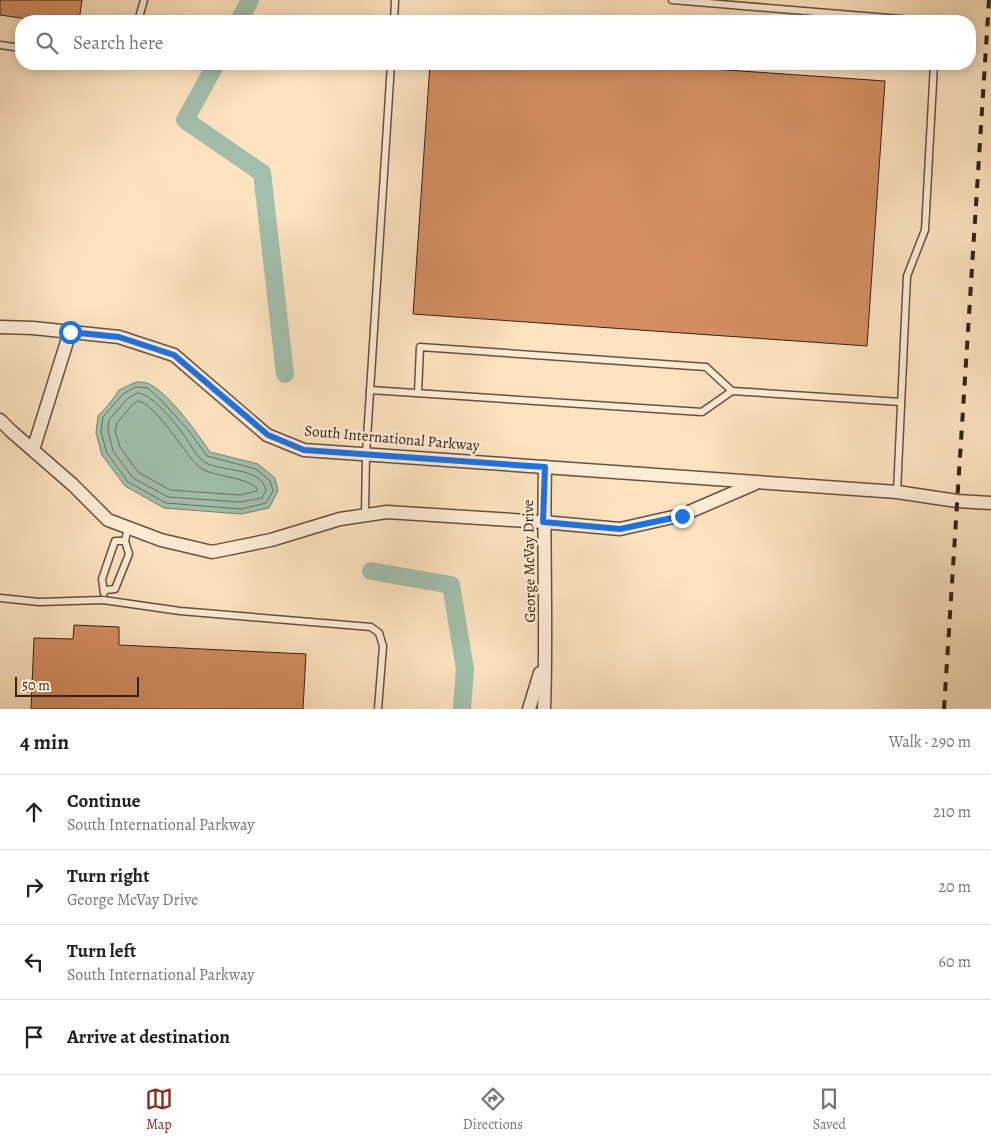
<!DOCTYPE html>
<html lang="en">
<head>
<meta charset="utf-8">
<style>
	body { margin:0; font-family:Alegreya,serif; background:#f6f6f6; color:#202124 }
	.scale { position:absolute; left:15px; bottom:12px; width:124px; box-sizing:border-box; padding-left:5px; border:2px solid #342215; border-top:0; font-size:14px; line-height:18px; white-space:nowrap; color:#342215; -webkit-text-stroke:4px #feedd6; paint-order:stroke }
	.stop { position:absolute; width:15px; height:15px; margin:-11px; border:4px solid #1a73e8; border-radius:50%; background:#fff }
	.stop.end { background:#1a73e8; border-color:#fff; box-shadow:0 1px 5px #0008 }
	.list { margin:0; padding:0; list-style:none }
	h2 { display:flex; justify-content:space-between; align-items:center; height:65px; margin:0; padding:0 20px; font-size:21px }
	h2 small { font-size:16px; font-weight:400; color:#757577 }
	.list li { display:grid; grid-template-columns:32px 1fr auto; gap:15px; align-items:center; box-sizing:border-box; height:75px; padding:0 20px; border-top:1px solid #e0e0e0 }
	.list b { display:block; font-size:19px; white-space:nowrap }
	.list p { margin:0; font-size:16px; white-space:nowrap; color:#757577 }
	.list em { font-size:16px; font-style:normal; color:#757577 }
	.icon { flex:none; width:28px; height:28px; fill:none; stroke:currentColor; stroke-width:2; stroke-linecap:round; stroke-linejoin:round }
	.map { position:relative; flex:none; width:991px; height:709px; overflow:hidden }
	.search { position:absolute; background:#fff; box-shadow:0 2px 12px #0003; left:15px; right:15px; top:15px; height:55px; display:flex; align-items:center; gap:12px; box-sizing:border-box; padding:0 18px; border-radius:20px; color:#757577; font-size:19px }
	.sheet { height:365px; background:#fff }
	nav { display:flex; justify-content:space-around; align-items:center; box-sizing:border-box; height:70px; border-top:1px solid #e0e0e0; background:#fff; font-size:14px; color:#757577 }
	nav a { display:grid; justify-items:center; gap:2px }
	nav .on { color:#8f2418 }
	.map>svg:first-child { display:block }
	.water { fill:#a1bfac; stroke:#758070 }
	.lines { fill:none; stroke-linecap:round; stroke-linejoin:round }
	.shore { stroke:#6a7060; stroke-width:1 }
	.canal { stroke:#a1bfac; stroke-width:18 }
	.building { fill:#d48e62; stroke:#342215 }
	.service-casing { stroke:#665240; stroke-width:9 }
	.minor-casing { stroke:#665240; stroke-width:15 }
	.service { stroke:#feedd6; stroke-width:6 }
	.minor { stroke:#feedd6; stroke-width:12 }
	.rail { stroke:#342215; stroke-width:4; stroke-dasharray:9 9; stroke-linecap:butt }
	.route { stroke:#1a73e8; stroke-width:6 }
	.labels { text-anchor:middle; dominant-baseline:central; stroke-width:5; stroke-linejoin:round; paint-order:stroke }
	.street-label { font-size:15px; fill:#342215; stroke:#feedd6 }
</style>
</head>
<body>
<div class="map">
<svg width="991" height="709" viewBox="0 0 991 709">
	<rect width="100%" height="100%" fill="#fde3c0"/>
	<filter id="stains"><feTurbulence type="fractalNoise" baseFrequency=".004" numOctaves="4"/><feColorMatrix values="0 0 0 0 .2 0 0 0 0 .09 0 0 0 0 .02 0 0 0 .5 -.17"/></filter>
	<radialGradient id="worn" r=".72"><stop offset=".6" stop-color="#630" stop-opacity="0"/><stop offset="1" stop-color="#630" stop-opacity=".3"/></radialGradient>
	<path class="water" d="M136,382c5,0 11,0 15,3 21,12 45,47 59,67l48,12 17,14 3,13 -9,17 -28,6 -77,-6 -39,-22 -23,-31 -6,-22 2,-17 12,-13 9,-13z"/>
	<g class="lines">
		<g class="shore">
			<polygon points="136,387 148,388 161,400 189,431 207,456 256,469 270,481 273,491 266,503 241,509 166,503 128,482 107,453 101,432 103,417 123,394"/>
			<path d="M138,393c16,2 38,31 48,45 5,7 9,16 16,22 13,13 59,5 64,30l-4,8 -22,4 -72,-5 -35,-19 -20,-27 -5,-20 1,-11 18,-21z"/>
			<path d="M138,401c17,2 46,51 58,63 12,14 44,10 61,24v3l-17,4 -70,-5 -32,-18 -18,-25 -5,-16 2,-8 15,-18z"/>
		</g>
		<g class="canal">
			<polyline points="239,21 250,0"/>
			<polyline points="216,64 185,120 262,173 285,374"/>
			<polyline points="371,571 451,585 465,669 462,709"/>
		</g>
	</g>
	<g class="building">
		<polygon points="0,0 82,0 79,21 42,21 0,15"/>
		<polygon points="430,64 640,64 885,81 867,346 413,314"/>
		<polygon points="74,625 119,627 119,645 306,654 303,709 31,709 34,638 73,639"/>
	</g>
	<g class="lines">
		<g class="service-casing">
			<g id="service">
				<polyline points="672,0 925,21"/>
				<polyline points="138,21 144,0"/>
				<polyline points="394,21 395,0"/>
				<polyline points="0,45 21,48"/>
				<polyline points="370,390 702,412 732,391 901,402"/>
				<polyline points="418,393 420,347 706,367 732,391"/>
				<polyline points="897,492 907,276 925,230 934,64"/>
				<polyline points="365,515 366,454 391,64"/>
				<polyline points="105,590 115,589 129,554 125,541 128,528"/>
				<polyline points="104,593 102,579 115,541 125,541"/>
				<polyline points="0,598 39,602 103,600 180,611 371,627 379,633 383,646 378,709"/>
			</g>
		</g>
		<g class="minor-casing">
			<g id="minor">
				<polyline points="0,327 33,328 119,337 174,355 267,435 304,450 897,492 957,501 991,503"/>
				<polyline points="0,420 11,431 73,485 108,520 161,540 212,552 271,540 340,519 387,512 543,522 620,529 682,515 754,484"/>
				<polyline points="33,450 70,332"/>
				<polyline points="529,709 540,673"/>
				<path d="M544,709c3,-81 -1,-161 1,-242"/>
			</g>
		</g>
		<use href="#service" class="service"/>
		<use href="#minor" class="minor"/>
		<polyline class="rail" points="944,709 989,0"/>
	</g>
	<g class="lines">
		<polyline class="route" points="70,332 119,337 174,355 268,435 304,450 545,467 543,522 620,529 682,516"/>
	</g>
	<g class="labels">
		<g class="street-label">
			<text transform="translate(392 438) rotate(5)">South International Parkway</text>
			<text transform="translate(529 561) rotate(-91)">George McVay Drive</text>
		</g>
	</g>
	<rect width="100%" height="100%" filter="url(#stains)"/>
	<rect width="100%" height="100%" fill="url(#worn)"/>
</svg>
<div class="scale">50 m</div>
<div class="stop" style="left:70px;top:332px"></div>
<div class="stop end" style="left:682px;top:516px"></div>
<div class="search"><svg class="icon" aria-label="search" viewBox="0 0 24 24"><circle cx="10" cy="10" r="6"/><path d="M15 15l6 6"/></svg>Search here</div>
</div>
<section class="sheet">
<h2>4 min<small>Walk · 290 m</small></h2>
<ul class="list">
<li><svg class="icon" aria-label="ahead" viewBox="0 0 24 24"><path d="M12 20V5M6 11l6-6 6 6"/></svg><div><b>Continue</b><p>South International Parkway</p></div><em>210 m</em></li>
<li><svg class="icon" aria-label="right" viewBox="0 0 24 24"><path d="M7 20v-9h11M14 6l5 5-5 5"/></svg><div><b>Turn right</b><p>George McVay Drive</p></div><em>20 m</em></li>
<li><svg class="icon" aria-label="left" viewBox="0 0 24 24"><path d="M17 20v-9H6M10 6l-5 5 5 5"/></svg><div><b>Turn left</b><p>South International Parkway</p></div><em>60 m</em></li>
<li><svg class="icon" aria-label="arrive" viewBox="0 0 24 24"><path d="M6 21V4h12l-3 4 3 4H6"/></svg><div><b>Arrive at destination</b></div></li>
</ul>
</section>
<nav>
<a class="on"><svg class="icon" aria-label="map" viewBox="0 0 24 24"><path d="M3 6l6-2 6 2 6-2v14l-6 2-6-2-6 2zM9 4v14M15 6v14"/></svg>Map</a>
<a><svg class="icon" aria-label="directions" viewBox="0 0 24 24"><path d="M12 3l9 9-9 9-9-9zM9 14v-3h6M13 9l2 2-2 2"/></svg>Directions</a>
<a><svg class="icon" aria-label="saved" viewBox="0 0 24 24"><path d="M7 4h10v16l-5-4-5 4z"/></svg>Saved</a>
</nav>
</body>
</html>
